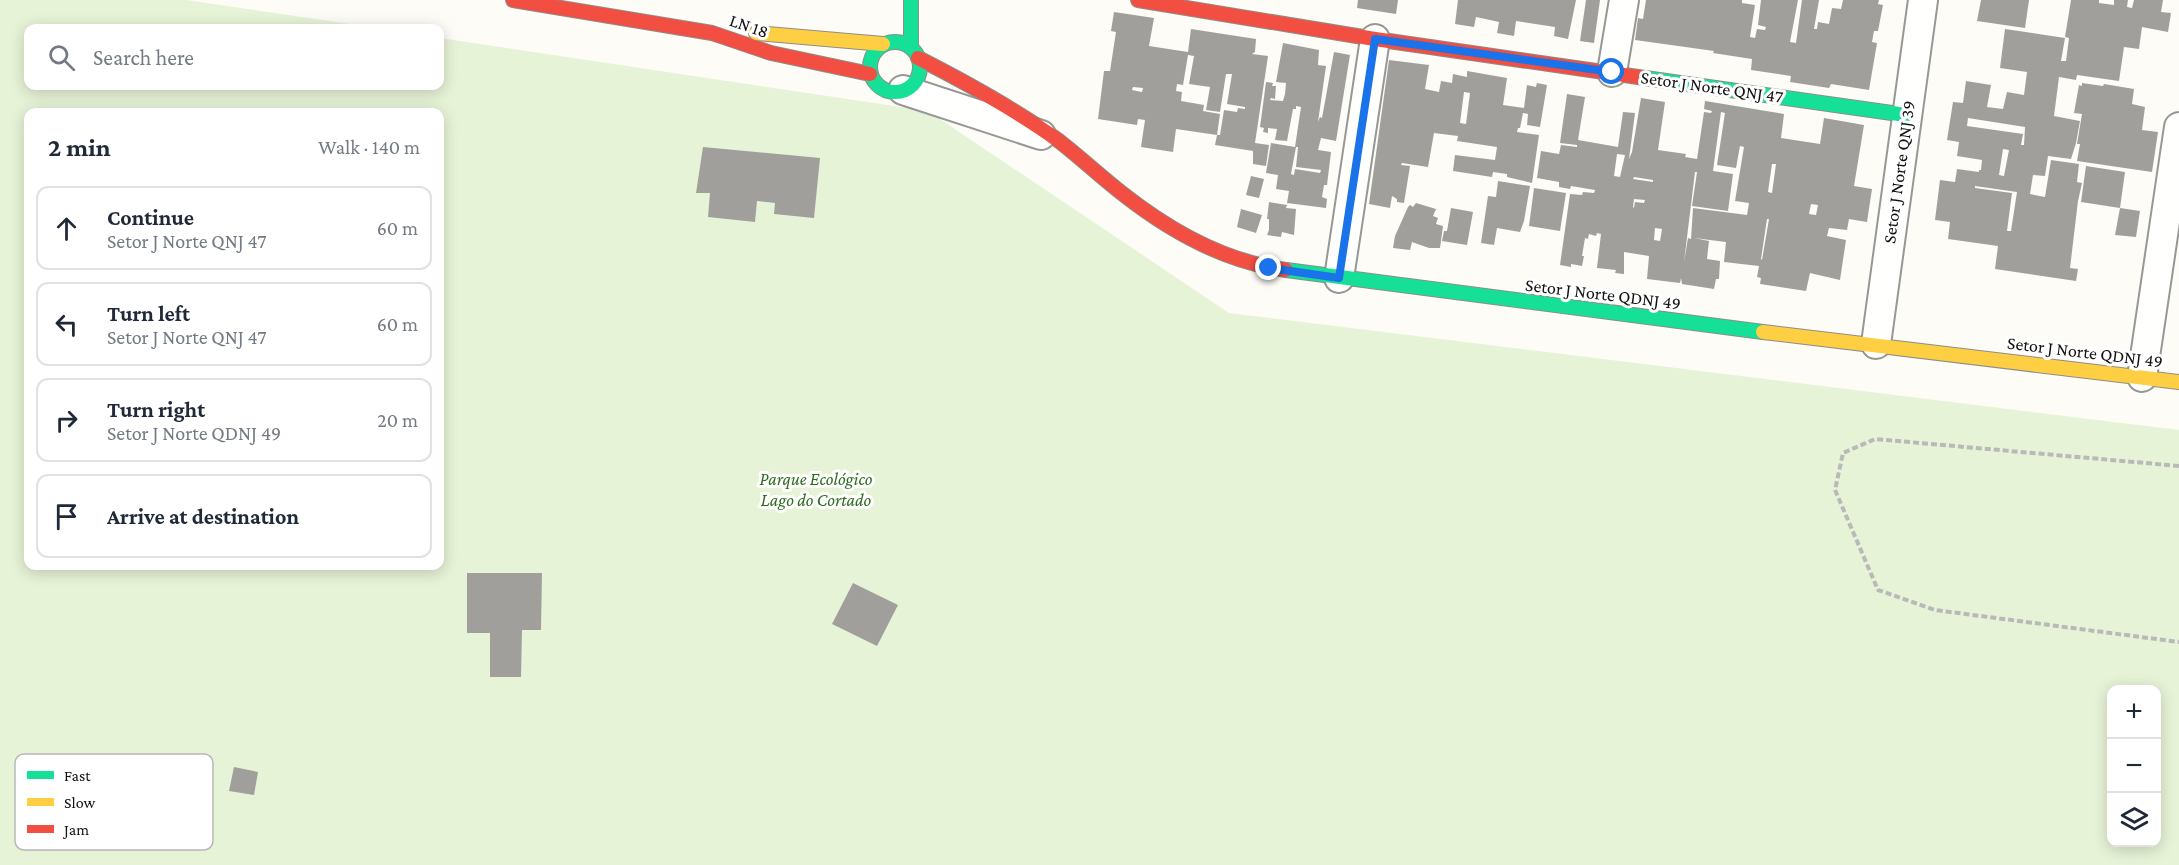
<!DOCTYPE html>
<html lang="en">
<head>
<meta charset="utf-8">
<style>
	body { margin:0; font-family:"Crimson Pro",serif; background:#f6f6f7; color:#1f2937 }
	.controls { position:absolute; right:18px; bottom:18px; display:grid; overflow:hidden; border-radius:12px; box-shadow:0 3px 15px #0003 }
	.controls button { width:54px; height:54px; display:grid; place-items:center; padding:0; border:0; border-bottom:2px solid #e0e1e3; background:#fff; color:#1f2937; font:30px sans-serif }
	.stop { position:absolute; width:18px; height:18px; margin:-14px; border:4px solid #1a73e8; border-radius:50%; background:#fff }
	.stop.end { background:#1a73e8; border-color:#fff; box-shadow:0 2px 6px #0008 }
	.list { margin:0; padding:0; list-style:none }
	h2 { display:flex; justify-content:space-between; align-items:center; height:78px; margin:0; padding:0 24px; font-size:26px }
	h2 small { font-size:20px; font-weight:400; color:#747a83 }
	.list li { display:grid; grid-template-columns:39px 1fr auto; gap:18px; align-items:center; box-sizing:border-box; height:84px; margin:0 12px 12px; padding:0 12px; border:2px solid #e0e1e3; border-radius:12px }
	.list b { display:block; font-size:22px; white-space:nowrap }
	.list p { margin:0; font-size:20px; white-space:nowrap; color:#747a83 }
	.list em { font-size:20px; font-style:normal; color:#747a83 }
	.icon { flex:none; width:33px; height:33px; fill:none; stroke:currentColor; stroke-width:2; stroke-linecap:round; stroke-linejoin:round }
	.map { position:relative; flex:none; width:2179px; height:865px; overflow:hidden }
	.search { position:absolute; background:#fff; box-shadow:0 3px 15px #0003; left:24px; top:24px; width:420px; height:66px; display:flex; align-items:center; gap:15px; box-sizing:border-box; padding:0 21px; border-radius:12px; color:#747a83; font-size:22px }
	.panel { position:absolute; background:#fff; box-shadow:0 3px 15px #0003; left:24px; top:108px; width:420px; height:462px; border-radius:12px }
	.map>svg:first-child { display:block }
	.green { fill:#e7f3d7; fill-rule:evenodd }
	.building { fill:#a19f9c; fill-rule:evenodd }
	.lines { fill:none; stroke-linecap:round; stroke-linejoin:round }
	.street-casing { stroke:#979795; stroke-width:32 }
	.fast-casing { stroke:#8e8d8b; stroke-width:16 }
	.slow-casing { stroke:#8e8d8b; stroke-width:16 }
	.jam-casing { stroke:#8e8d8b; stroke-width:16 }
	.path { stroke:#b9b9b8; stroke-width:4; stroke-dasharray:6 3; stroke-linecap:butt }
	.street { stroke:#fffffe; stroke-width:28 }
	.fast { stroke:#16e098; stroke-width:14 }
	.slow { stroke:#ffcf43; stroke-width:14 }
	.jam { stroke:#f24e42; stroke-width:14 }
	.route { stroke:#1a73e8; stroke-width:8 }
	.labels { text-anchor:middle; dominant-baseline:central; stroke-width:6; stroke-linejoin:round; paint-order:stroke }
	.street-label { font-size:18px; fill:#111; stroke:#fff }
	.park-label { font-size:18px; font-style:italic; fill:#2f6b1f; stroke:#fff }
	.key { fill:#fff; stroke:#b8b8b8; stroke-width:1.5 }
	.key-label { font-size:16px; fill:#111 }
</style>
</head>
<body>
<div class="map">
<svg width="2179" height="865" viewBox="0 0 2179 865">
	<rect width="100%" height="100%" fill="#fdfcf7"/>
	<path class="green" d="M0,0h186l191,28h-349v58h412v-48l488,73 301,202 950,117v435h-2179zM28,112h412v454h-412zM2112,690h44v152h-44z"/>
	<g class="building">
		<polygon points="1358,0 1398,0 1396,14 1357,8"/>
		<polygon points="1458,0 1576,0 1568,39 1554,36 1555,27 1516,21 1514,36 1497,33 1499,22 1476,17 1474,27 1455,24"/>
		<polygon points="1586,0 1600,0 1594,43 1580,41"/>
		<polygon points="1646,0 1742,0 1742,3 1755,5 1750,37 1745,36 1755,38 1757,29 1765,30 1766,27 1758,25 1761,0 1798,0 1790,42 1796,43 1802,0 1819,0 1814,29 1817,29 1818,22 1829,24 1832,8 1841,9 1843,0 1879,0 1878,4 1883,5 1878,31 1874,31 1872,42 1877,43 1869,90 1831,84 1829,88 1790,82 1791,76 1751,70 1752,59 1713,53 1714,51 1635,40 1638,18 1643,19"/>
		<polygon points="1981,0 2029,0 2025,28 1977,21"/>
		<path d="M2071,0h28v3l15,2v-5h14l-1,7 5,1 2,-8h29l-2,12 10,1 -3,19 -26,-5 -3,22 -15,-2 -5,34 -42,-6 -1,5 -17,-3 -5,39 26,5 -4,22 -5,16 -23,-3 -3,20 -12,-1 -3,19 15,3 6,-37 28,4 -2,18 5,1 -4,18 -8,67 8,1 -2,12 -81,-12 3,-23 -50,-7 2,-17 -15,-2 5,-40 15,2 2,-13 22,3v-2h2l1,-10 -25,-4 2,-14 -12,-2 6,-38 10,1 3,-22 25,4 -4,22 16,2 4,-17 17,3 3,-23 -27,-4 5,-39 60,9 -4,23h5l3,-23 -4,-1zM1968,118l57,9 -1,18h-3l2,-11 -56,-8zM2003,149l6,1 -5,26 -5,-1zM1975,186l42,6 -6,39h-4l5,-38 -37,-5z"/>
		<path d="M1114,12l40,6 -5,28 39,6 3,-23 65,10 -1,13 -3,2 16,2 -13,87 14,2 -3,21 -13,-2v-13l-38,-6 2,-10h3l4,-25 13,2 1,-4 7,1v-2l-18,-3 5,-30h-6l-6,38 -14,-2 4,-23 -21,-3 5,-28 -6,-1 -5,30 -6,-1 -1,7 6,1 -1,9 23,4 -1,6 17,3 -3,21 -41,-6 -3,23 -32,-5 4,-27 -7,-1 -1,6 -39,-6 6,-48h6l6,-39 -5,-1zM1133,87l10,1 -1,4 -10,-2z"/>
		<path d="M1283,43l36,7 -1,15 8,1 -8,56 2,-5 2,1 12,-66 16,3 -14,86 -15,-3 -3,12 13,2 -4,33h-3l-2,12 5,2 -1,9 -39,-5 2,-12 -13,-2 2,-14 -12,-2 5,-30 24,4 6,-40 -5,-1v3h-3l-6,32 -12,-1 2,-11 -9,-1v5l-5,-1 1,-4 -4,-1 6,-45 7,1 -1,3h4l-1,13 -4,-1 -1,2 13,1 2,-7 1,-11 -10,-1zM1296,147h2l-2,20 25,3 -1,3 -25,-4 -1,6 -3,-1z"/>
		<path d="M1389,60l40,5 -4,24 14,3 2,-11 11,2 1,-9 14,3v-6l40,7 -4,27 21,3 3,-23 9,2 1,-4 10,2 -7,42 -13,-2 1,-11 -5,-1 -3,15h-2l-1,4 22,3 -7,48 -25,-6v-3l-14,-2 -1,5 -39,-6 2,-16 40,5 2,-13 -40,-6 1,-5 -24,-3 -6,34 -26,-4 -1,2 9,1 -6,37 -7,-1v-3l-5,-3 -2,12 -21,-4zM1464,92l6,1 -4,31 -6,-1z"/>
		<polygon points="2082,83 2103,86 2104,84 2134,89 2132,104 2145,107 2142,130 2158,132 2152,172 2077,161 2080,144 2077,144 2082,114 2074,113 2079,85 2082,86"/>
		<path d="M1567,94l18,3 -7,43 40,7 5,-35 12,1 -6,46 3,-7 9,-54 24,4 -7,48 28,4 -1,3 12,2 7,-47 7,1 1,-2 -8,-2 1,-8 79,13 -3,24 39,6 4,-26 40,7 -10,61 18,3 -5,33 -18,-3 -2,11 -18,-2 -2,8 19,4 -6,40 -30,-7 -4,18 -46,-7 1,-6 -4,-1 2,-11 -35,-4 2,-20 -32,-4 15,3 -2,18 13,2 -1,18h-3l-2,10 -32,-5 -1,-6 -1,5 -33,-4 2,-23 -25,-4v22l-9,-1 1,-3 -19,-2 4,-34 -4,-1 -1,3 -7,-2 -1,5 -3,-1 -3,18h2l-2,10 -11,-2v3l-11,-2 10,-71 12,1 1,-3 11,1 1,-3 -24,-4 -1,3 -11,-2v-5l-22,-4 4,-27 18,3 2,-9 16,2v-2l-17,-2zM1721,112l4,1 -8,52 19,3 4,-22 4,1 -9,54 14,2 -2,12 -54,-7 -2,31 -3,-1 -4,24 11,-90h2l-5,34 36,5 5,-37 -20,-3zM1617,154l8,1 -5,22 -6,-1zM1772,164h4l-4,29 -4,-1zM1634,177l19,3v2l-20,-3zM1634,199l11,1 -1,3 -9,-1 -1,6 -1,-1zM1811,204l7,1 -2,10 -7,-1zM1767,219h2l-7,41 -1,-1zM1655,228l7,1 -2,12 -6,-1z"/>
		<polygon points="703,147 820,158 814,218 774,214 775,203 757,201 755,222 708,217 710,193 696,193"/>
		<polygon points="2086,166 2125,172 2120,208 2081,202"/>
		<polygon points="1251,176 1264,179 1259,198 1246,195"/>
		<polygon points="1498,181 1530,186 1524,221 1520,232 1497,228 1494,245 1481,243 1488,196 1496,197"/>
		<polygon points="1534,188 1566,193 1560,231 1529,226"/>
		<polygon points="1269,202 1287,205 1286,208 1296,209 1294,235 1282,232 1281,237 1267,235 1269,230 1269,219 1267,219"/>
		<polygon points="1416,203 1436,209 1433,216 1438,218 1436,224 1443,226 1440,248 1429,248 1412,242 1410,250 1393,248 1395,236 1408,207 1410,205 1413,207"/>
		<polygon points="1451,208 1473,212 1467,245 1442,241 1444,231 1447,231"/>
		<polygon points="2120,208 2140,211 2136,237 2115,235"/>
		<polygon points="1241,209 1262,215 1256,233 1237,227"/>
		<polygon points="467,573 542,573 541,630 522,630 521,677 490,677 490,633 467,633"/>
		<polygon points="853,583 898,605 877,646 832,624"/>
		<polygon points="234,767 258,772 254,795 229,791"/>
	</g>
	<g class="lines">
		<g class="street-casing">
			<g id="street">
				<polyline points="1612,72 1624,0"/>
				<polyline points="903,90 1041,135"/>
				<polyline points="1339,278 1375,39"/>
				<polyline points="1876,344 1923,0"/>
				<polyline points="2142,377 2179,127"/>
			</g>
		</g>
		<g class="fast-casing">
			<g id="fast">
				<polyline points="911,0 911,47"/>
				<circle cx="895" cy="67" r="25"/>
				<polyline points="1645,78 1906,115"/>
				<polyline points="1286,270 1763,332"/>
			</g>
		</g>
		<g class="slow-casing">
			<g id="slow">
				<polyline points="756,33 883,44"/>
				<polyline points="1763,332 2179,382"/>
			</g>
		</g>
		<g class="jam-casing">
			<g id="jam">
				<polyline points="513,0 712,33 771,53 870,74"/>
				<polyline points="1138,0 1375,39 1645,78"/>
				<path d="M918,58c49,25 97,51 141,83 22,17 42,36 64,53 47,37 102,68 163,76"/>
			</g>
		</g>
		<polyline class="path" points="2179,466 1875,439 1843,453 1835,490 1878,590 1935,610 2179,642"/>
		<use href="#street" class="street"/>
		<use href="#fast" class="fast"/>
		<use href="#slow" class="slow"/>
		<use href="#jam" class="jam"/>
	</g>
	<g class="lines">
		<polyline class="route" points="1269,268 1339,278 1375,39 1612,72"/>
	</g>
	<g class="labels">
		<g class="street-label">
			<text transform="translate(749 26) rotate(19)">LN 18</text>
			<text transform="translate(1712 87) rotate(8)">Setor J Norte QNJ 47</text>
			<text transform="translate(1899 172) rotate(-82)">Setor J Norte QNJ 39</text>
			<text transform="translate(1603 294) rotate(7)">Setor J Norte QDNJ 49</text>
			<text transform="translate(2085 352) rotate(7)">Setor J Norte QDNJ 49</text>
		</g>
		<g class="park-label">
			<text x="816" y="479">Parque Ecológico<tspan x="816" dy="21">Lago do Cortado</tspan></text>
		</g>
	</g>
	<rect x="15" y="754" width="198" height="96" rx="9" class="key"/>
	<rect x="27" y="771" width="27" height="8" fill="#16e098"/>
	<rect x="27" y="798" width="27" height="8" fill="#ffcf43"/>
	<rect x="27" y="825" width="27" height="8" fill="#f24e42"/>
	<g class="key-label">
		<text x="64" y="781">Fast</text>
		<text x="64" y="808">Slow</text>
		<text x="64" y="835">Jam</text>
	</g>
</svg>
<div class="controls">
<button>+</button>
<button>−</button>
<button><svg class="icon" aria-label="layers" viewBox="0 0 24 24"><path d="M12 4l9 5-9 5-9-5zM3 14l9 5 9-5"/></svg></button>
</div>
<div class="stop" style="left:1612px;top:72px"></div>
<div class="stop end" style="left:1269px;top:268px"></div>
<div class="search"><svg class="icon" aria-label="search" viewBox="0 0 24 24"><circle cx="10" cy="10" r="6"/><path d="M15 15l6 6"/></svg>Search here</div>
<section class="panel">
<h2>2 min<small>Walk · 140 m</small></h2>
<ul class="list">
<li><svg class="icon" aria-label="ahead" viewBox="0 0 24 24"><path d="M12 20V5M6 11l6-6 6 6"/></svg><div><b>Continue</b><p>Setor J Norte QNJ 47</p></div><em>60 m</em></li>
<li><svg class="icon" aria-label="left" viewBox="0 0 24 24"><path d="M17 20v-9H6M10 6l-5 5 5 5"/></svg><div><b>Turn left</b><p>Setor J Norte QNJ 47</p></div><em>60 m</em></li>
<li><svg class="icon" aria-label="right" viewBox="0 0 24 24"><path d="M7 20v-9h11M14 6l5 5-5 5"/></svg><div><b>Turn right</b><p>Setor J Norte QDNJ 49</p></div><em>20 m</em></li>
<li><svg class="icon" aria-label="arrive" viewBox="0 0 24 24"><path d="M6 21V4h12l-3 4 3 4H6"/></svg><div><b>Arrive at destination</b></div></li>
</ul>
</section>
</div>
</body>
</html>
